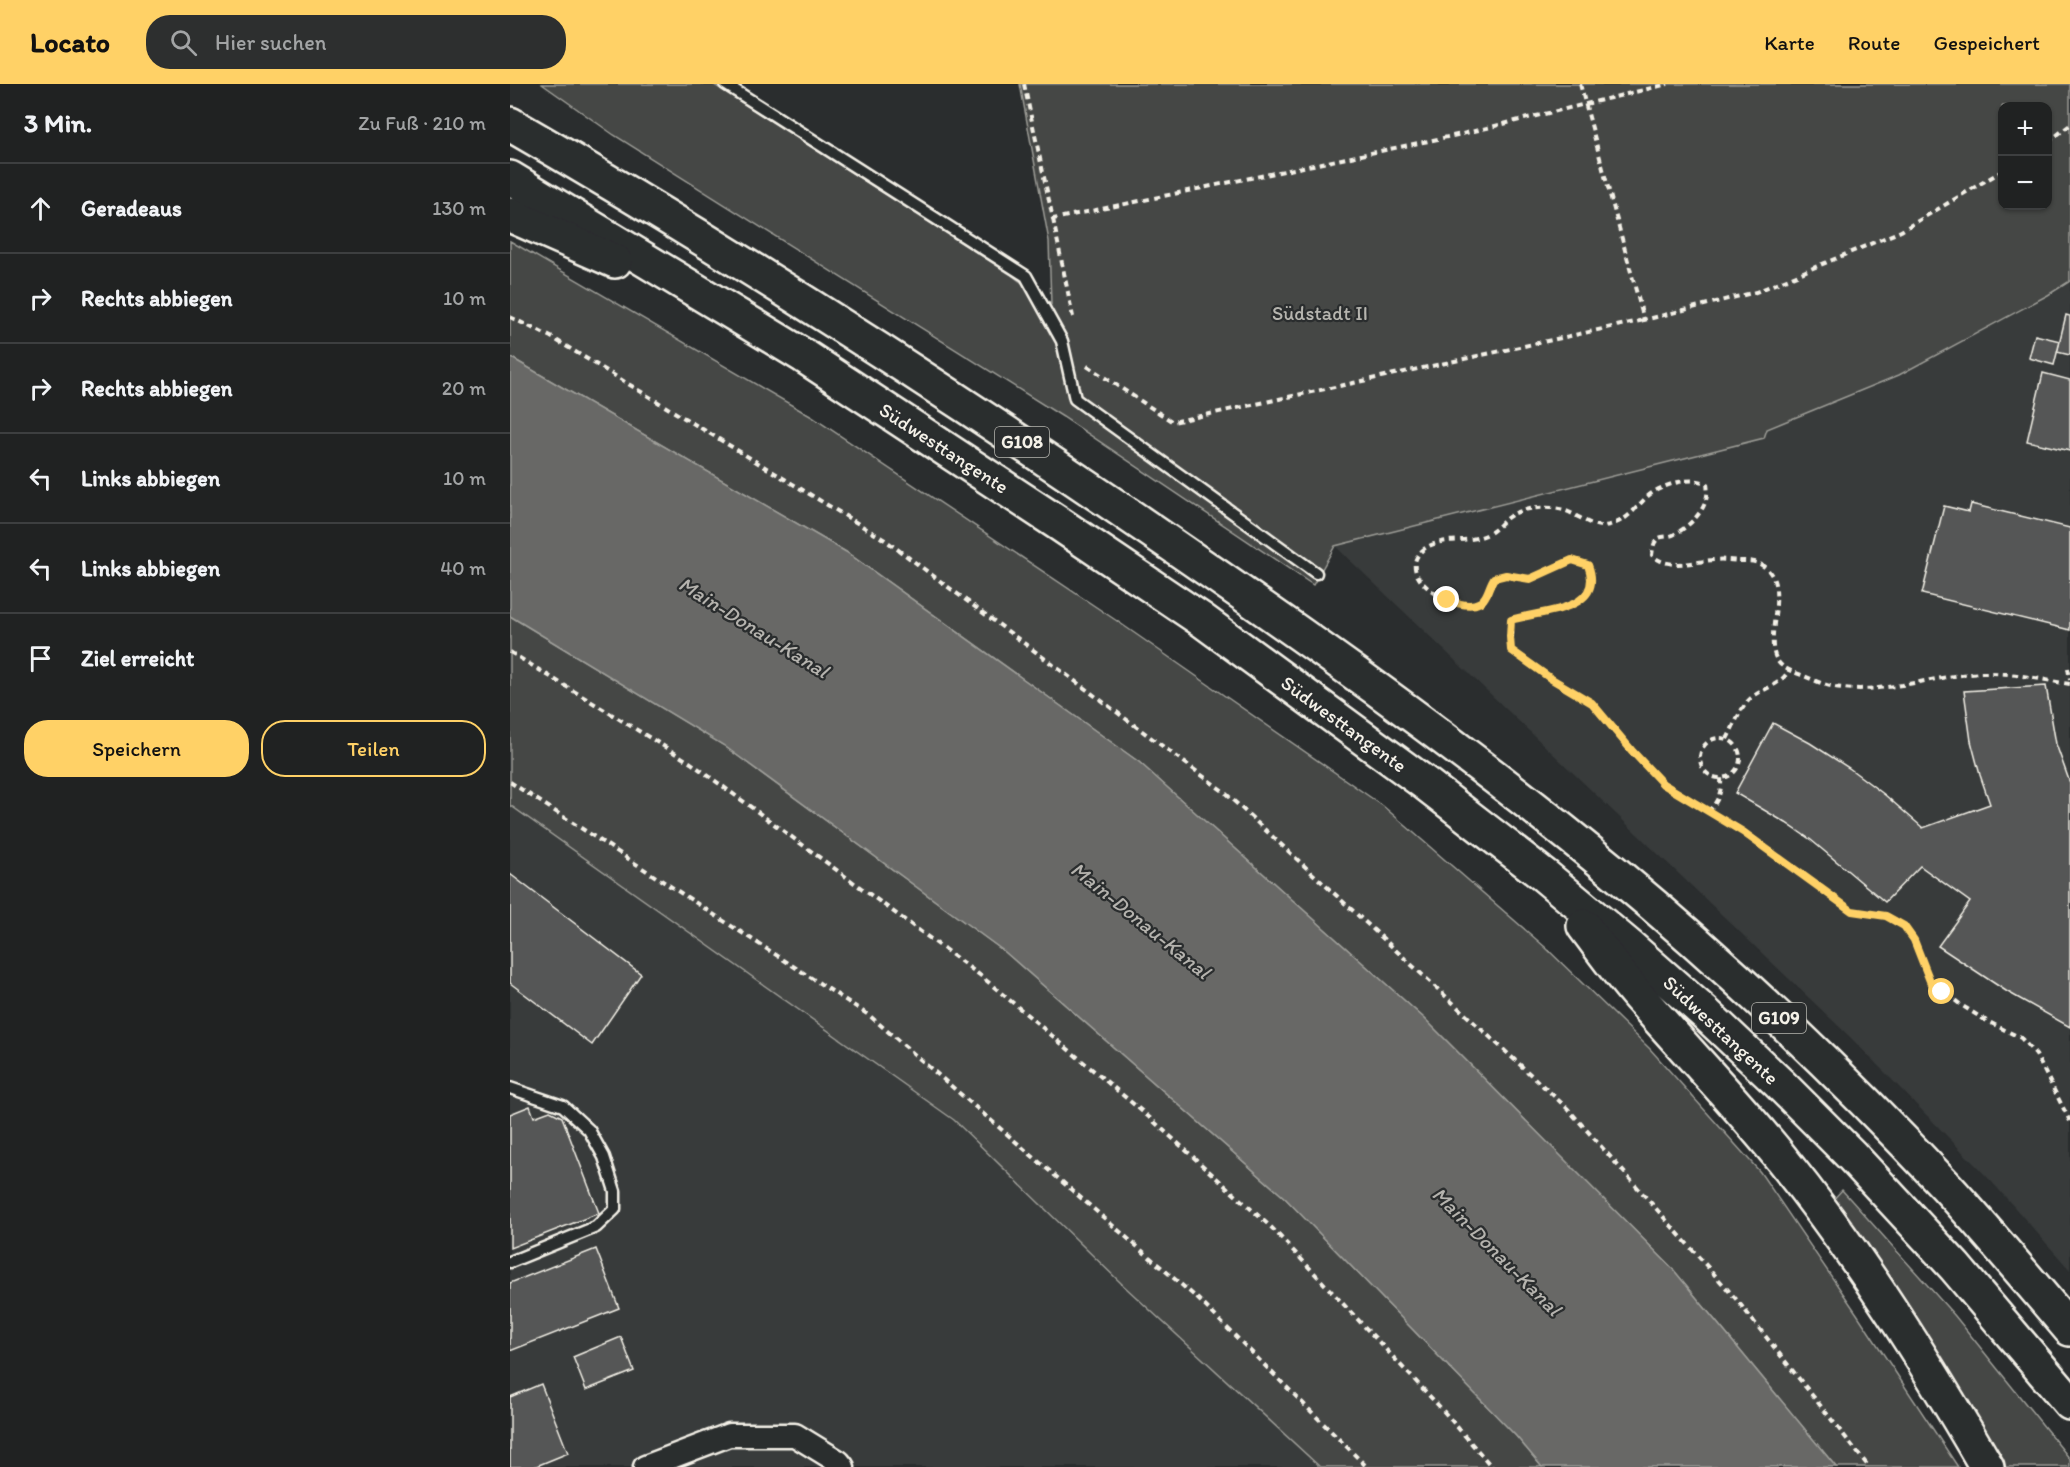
<!DOCTYPE html>
<html lang="de">
<head>
<meta charset="utf-8">
<style>
	body { margin:0; font-family:Itim,sans-serif; background:#2d2f2f; color:#f1f3f6 }
	.controls { position:absolute; right:18px; top:18px; display:grid; overflow:hidden; border-radius:12px; box-shadow:0 2px 4px #0004 }
	.controls button { width:54px; height:54px; display:grid; place-items:center; padding:0; border:0; border-bottom:2px solid #3d3f40; background:#202222; color:#f1f3f6; font:30px sans-serif }
	.stop { position:absolute; width:18px; height:18px; margin:-14px; border:4px solid #ffd166; border-radius:50%; background:#fff }
	.stop.end { background:#ffd166; border-color:#fff; box-shadow:0 2px 6px #0008 }
	.list { margin:0; padding:0; list-style:none }
	h2 { display:flex; justify-content:space-between; align-items:center; height:78px; margin:0; padding:0 24px; font-size:26px }
	h2 small { font-size:20px; font-weight:400; color:#a2a4a5 }
	.list li { display:grid; grid-template-columns:39px 1fr auto; gap:18px; align-items:center; box-sizing:border-box; height:90px; padding:0 24px; border-top:2px solid #3d3f40 }
	.list b { display:block; font-size:22px; white-space:nowrap }
	.list em { font-size:20px; font-style:normal; color:#a2a4a5 }
	.actions { display:flex; gap:12px; padding:18px 24px }
	.actions a { flex:1; padding:14px 0; border:2px solid #ffd166; border-radius:24px; text-align:center; font-size:21px; color:#ffd166 }
	.actions .main { background:#ffd166; color:#111 }
	.icon { flex:none; width:33px; height:33px; fill:none; stroke:currentColor; stroke-width:2; stroke-linecap:round; stroke-linejoin:round }
	.map { position:relative; flex:none; width:1560px; height:1383px; overflow:hidden }
	header { display:flex; align-items:center; gap:36px; box-sizing:border-box; height:84px; padding:0 30px; background:#ffd166; color:#111 }
	header strong { font-size:28px }
	nav { display:flex; gap:33px; margin-inline-start:auto; font-size:21px }
	.search { width:420px; height:54px; background:#2d2f2f; display:flex; align-items:center; gap:15px; box-sizing:border-box; padding:0 21px; border-radius:24px; color:#a2a4a5; font-size:22px }
	main { display:flex }
	aside { flex:1; background:#202222 }
	.map>svg:first-child { display:block }
	.built { fill:#373a3a }
	.green { fill:#444645; stroke:#9c9c96; stroke-width:1.5; fill-rule:evenodd }
	.water { fill:#676866; stroke:#9f9f9a; stroke-width:1.5 }
	.building { fill:#555756; stroke:#f4f1e8; stroke-width:1.5 }
	.lines { fill:none; stroke-linecap:round; stroke-linejoin:round }
	.service-casing { stroke:#f4f1e8; stroke-width:15 }
	.minor-casing { stroke:#f4f1e8; stroke-width:27 }
	.trunk-casing { stroke:#f4f1e8; stroke-width:38 }
	.path { stroke:#f4f1e8; stroke-width:4; stroke-dasharray:6 4.5; stroke-linecap:butt }
	.service { stroke:#2a2d2e; stroke-width:10 }
	.minor { stroke:#2a2d2e; stroke-width:22 }
	.trunk { stroke:#2a2d2e; stroke-width:33 }
	.route { stroke:#ffd166; stroke-width:8 }
	.labels { text-anchor:middle; dominant-baseline:central; stroke-width:4.5; stroke-linejoin:round; paint-order:stroke }
	.shield { fill:#2a2d2e; stroke:#b7b6b0; stroke-width:1.5 }
	.shield-label { font-size:18px; font-weight:bold; fill:#f4f1e8 }
	.park-label { font-size:20px; fill:#b6b5af; stroke:#2a2d2e }
	.street-label { font-size:20px; fill:#f4f1e8; stroke:#2a2d2e }
	.water-label { font-size:21px; font-style:italic; fill:#b5b3ae; stroke:#2a2d2e }
</style>
</head>
<body>
<header>
<strong>Locato</strong>
<div class="search"><svg class="icon" aria-label="search" viewBox="0 0 24 24"><circle cx="10" cy="10" r="6"/><path d="M15 15l6 6"/></svg>Hier suchen</div>
<nav><a>Karte</a><a>Route</a><a>Gespeichert</a></nav>
</header>
<main>
<aside>
<h2>3 Min.<small>Zu Fuß · 210 m</small></h2>
<ul class="list">
<li><svg class="icon" aria-label="ahead" viewBox="0 0 24 24"><path d="M12 20V5M6 11l6-6 6 6"/></svg><div><b>Geradeaus</b></div><em>130 m</em></li>
<li><svg class="icon" aria-label="right" viewBox="0 0 24 24"><path d="M7 20v-9h11M14 6l5 5-5 5"/></svg><div><b>Rechts abbiegen</b></div><em>10 m</em></li>
<li><svg class="icon" aria-label="right" viewBox="0 0 24 24"><path d="M7 20v-9h11M14 6l5 5-5 5"/></svg><div><b>Rechts abbiegen</b></div><em>20 m</em></li>
<li><svg class="icon" aria-label="left" viewBox="0 0 24 24"><path d="M17 20v-9H6M10 6l-5 5 5 5"/></svg><div><b>Links abbiegen</b></div><em>10 m</em></li>
<li><svg class="icon" aria-label="left" viewBox="0 0 24 24"><path d="M17 20v-9H6M10 6l-5 5 5 5"/></svg><div><b>Links abbiegen</b></div><em>40 m</em></li>
<li><svg class="icon" aria-label="arrive" viewBox="0 0 24 24"><path d="M6 21V4h12l-3 4 3 4H6"/></svg><div><b>Ziel erreicht</b></div></li>
</ul>
<div class="actions"><a class="main">Speichern</a><a>Teilen</a></div>
</aside>
<div class="map">
<svg width="1560" height="1383" viewBox="0 0 1560 1383">
	<rect width="100%" height="100%" fill="#2a2d2e"/>
	<filter id="ink" filterUnits="userSpaceOnUse"><feTurbulence type="fractalNoise" baseFrequency=".0167" numOctaves="2"/><feDisplacementMap in="SourceGraphic" scale="12" xChannelSelector="R" yChannelSelector="G"/><feConvolveMatrix kernelMatrix="1 2 1 2 8 2 1 2 1" color-interpolation-filters="sRGB"/></filter>
	<g filter="url(#ink)">
		<g class="built">
			<polygon points="1560,197 1560,1186 1481,1097 1340,953 825,462 1254,354 1257,345 1389,291 1538,211"/>
			<polygon points="0,721 444,1036 614,1202 810,1383 0,1383"/>
		</g>
		<g class="green">
			<path d="M32,0h171l297,190 41,30 -2,-63 -29,-157h1050v197l-22,14 -149,80 -132,54 -3,9 -429,108 -22,39 -250,-168 -449,-282zM1492,22h46v100h-46z"/>
			<polygon points="0,157 302,333 607,537 873,722 1035,863 1140,965 1250,1088 1347,1230 1448,1383 1326,1383 1162,1184 915,935 629,678 336,468 0,273"/>
			<polygon points="0,532 213,661 495,868 775,1114 1006,1352 1032,1383 810,1383 614,1202 444,1036 0,721"/>
			<polygon points="1332,1106 1445,1232 1560,1375 1560,1383 1492,1383 1319,1120"/>
		</g>
		<polygon class="water" points="0,273 336,468 629,678 915,935 1162,1184 1326,1383 1032,1383 1006,1352 775,1114 495,868 213,661 0,532"/>
		<g class="building">
			<polygon points="1556,231 1560,232 1560,271 1547,268"/>
			<polygon points="1525,251 1550,257 1544,281 1519,274"/>
			<polygon points="1533,289 1560,296 1560,367 1517,357"/>
			<polygon points="1461,420 1560,444 1560,546 1412,510 1434,422 1459,428"/>
			<polygon points="1536,602 1546,660 1560,699 1560,943 1496,907 1428,862 1460,818 1410,782 1375,818 1301,756 1276,739 1225,709 1263,639 1300,659 1339,684 1375,711 1413,744 1480,720 1470,691 1461,657 1454,607"/>
			<polygon points="0,790 131,890 82,961 0,899"/>
			<polygon points="20,1022 24,1033 40,1027 52,1033 89,1129 0,1164 0,1030"/>
			<polygon points="86,1165 109,1224 0,1267 0,1199"/>
			<polygon points="111,1253 124,1287 76,1306 63,1273"/>
			<polygon points="31,1300 58,1369 24,1383 0,1383 0,1313"/>
		</g>
		<g class="lines">
			<g class="service-casing">
				<g id="service">
					<polyline points="215,0 516,192 552,257 565,315 806,489"/>
					<polyline points="0,1004 53,1022 79,1046 94,1073 105,1107 105,1125 86,1143 0,1178"/>
				</g>
			</g>
			<g class="minor-casing">
				<polyline id="minor" points="135,1383 219,1351 285,1351 329,1378 333,1383"/>
			</g>
			<g class="trunk-casing">
				<g id="trunk">
					<path d="M0,40c210,121 414,252 614,388 167,114 334,231 490,360 117,97 228,203 332,314 43,47 83,95 124,143"/>
					<polyline points="0,94 294,272 548,439 692,536 916,700 1035,792 1121,864 1196,930 1269,999 1342,1072 1445,1183 1560,1319"/>
					<polyline points="0,131 105,177"/>
					<path d="M1074,842c19,25 38,52 59,75 46,53 94,102 138,157 78,97 143,201 206,309"/>
				</g>
			</g>
			<g class="path">
				<polyline points="514,0 543,135 952,50 1158,0"/>
				<polyline points="1070,0 1134,236 1246,208 1391,147 1492,87"/>
				<polyline points="1538,58 1560,41"/>
				<polyline points="543,135 563,233"/>
				<polyline points="0,233 41,253 375,456 713,707 1058,1025 1226,1215 1359,1383"/>
				<polyline points="577,282 663,338 1134,236"/>
				<polyline points="0,568 181,679 471,892 640,1034 762,1144 929,1322 982,1383"/>
				<polyline points="1558,584 1560,596"/>
				<path d="M1560,600c-28,-4 -58,-12 -86,-11 -50,2 -99,22 -149,14 -11,-2 -21,-7 -31,-11 -8,-3 -18,-6 -24,-12 -22,-23 17,-83 -22,-101 -5,-2 -12,-2 -18,-2 -9,-1 -18,-2 -27,-1 -20,2 -46,10 -61,-5 1,-6 1,-13 7,-17 4,-2 10,-1 14,-3 19,-10 38,-29 34,-51 -15,-9 -46,1 -59,12 -12,11 -19,23 -35,28 -22,8 -33,-11 -54,-15 -16,-3 -40,-1 -52,9 -7,6 -12,13 -21,17 -20,9 -44,1 -62,14 -36,28 43,72 61,50 3,-4 6,-15 9,-21l12,-3 24,4 42,-19 16,5c18,48 -47,44 -77,55v30l39,28 42,25 41,49 30,32 81,48 108,79 34,5 18,10 10,14 16,41 31,24 24,15 36,18 15,17 34,66"/>
				<circle cx="1210" cy="674" r="20"/>
				<path d="M1217,655c7,-13 13,-31 24,-41 14,-11 29,-12 38,-28"/>
				<polyline points="0,698 360,932 688,1215 857,1383"/>
				<path d="M1198,728c10,-11 14,-19 13,-35"/>
			</g>
			<use href="#service" class="service"/>
			<use href="#minor" class="minor"/>
			<use href="#trunk" class="trunk"/>
		</g>
	</g>
	<g class="lines" filter="url(#ink)">
		<path class="route" d="M937,516c11,4 31,10 38,-3 4,-6 5,-13 9,-19l12,-3 24,4 42,-19 16,5c18,47 -47,45 -77,55l-1,17 1,13 39,28 42,25 41,49 30,32 80,48 109,79 34,5 18,10 10,14 16,41 12,11"/>
	</g>
	<g class="labels">
		<g class="shield">
			<rect x="485" y="343" width="54" height="30" rx="4.5"/>
			<rect x="1242" y="919" width="54" height="30" rx="4.5"/>
		</g>
		<g class="shield-label">
			<text x="512" y="358">G108</text>
			<text x="1269" y="934">G109</text>
		</g>
		<g class="park-label">
			<text x="810" y="229">Südstadt II</text>
		</g>
		<g class="street-label">
			<text transform="translate(434 364) rotate(33)">Südwesttangente</text>
			<text transform="translate(834 640) rotate(36)">Südwesttangente</text>
			<text transform="translate(1211 946) rotate(43)">Südwesttangente</text>
		</g>
		<g class="water-label">
			<text transform="translate(244 543) rotate(32)">Main-Donau-Kanal</text>
			<text transform="translate(631 836) rotate(39)">Main-Donau-Kanal</text>
			<text transform="translate(987 1167) rotate(45)">Main-Donau-Kanal</text>
		</g>
	</g>
</svg>
<div class="controls">
<button>+</button>
<button>−</button>
</div>
<div class="stop" style="left:1432px;top:908px"></div>
<div class="stop end" style="left:937px;top:516px"></div>
</div>
</main>
</body>
</html>
